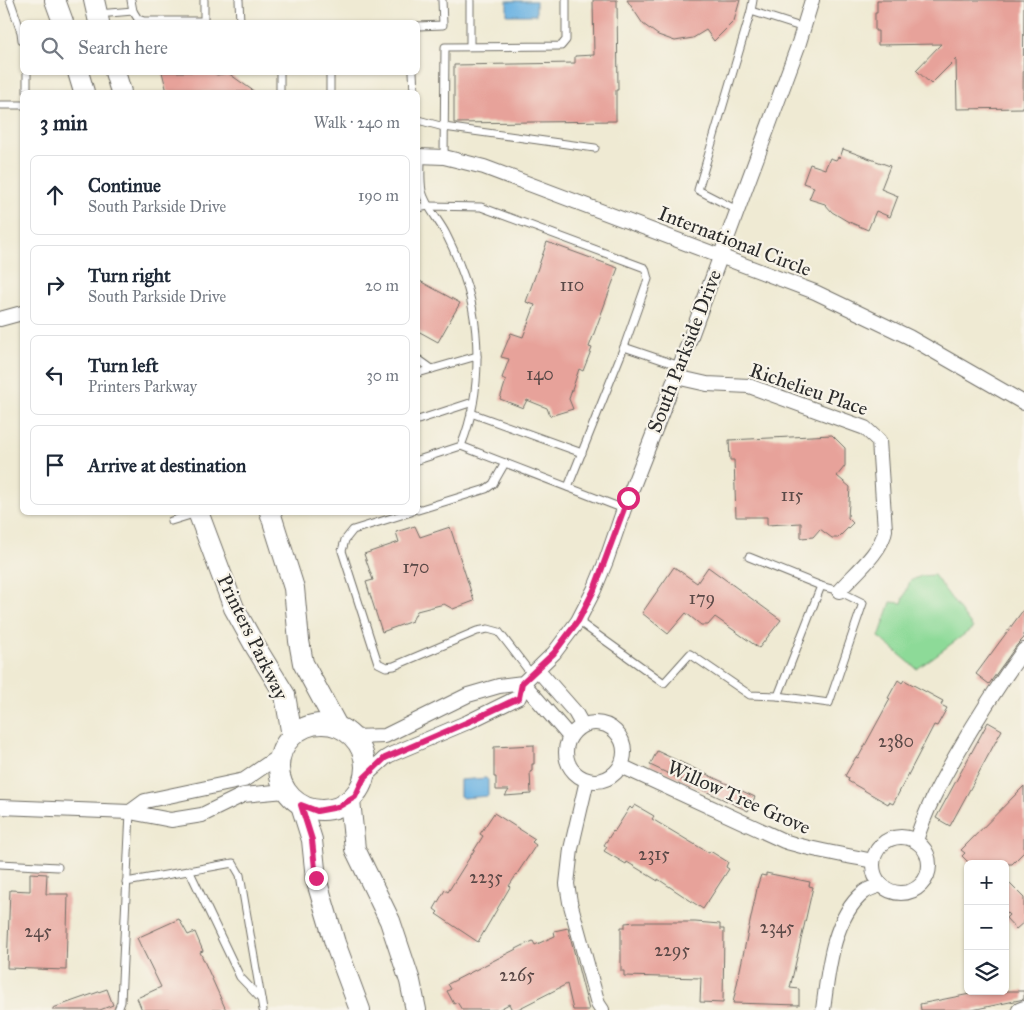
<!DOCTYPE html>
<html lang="en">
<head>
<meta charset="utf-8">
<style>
	body { margin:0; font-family:"IM FELL Great Primer",serif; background:#f6f6f7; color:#1f2937 }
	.controls { position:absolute; right:15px; bottom:15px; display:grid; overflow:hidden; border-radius:8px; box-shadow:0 1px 4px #0004 }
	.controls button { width:45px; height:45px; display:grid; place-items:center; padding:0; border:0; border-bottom:1px solid #e0e1e3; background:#fff; color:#1f2937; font:25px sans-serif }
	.stop { position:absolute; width:15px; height:15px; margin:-11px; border:4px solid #db2777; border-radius:50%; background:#fff }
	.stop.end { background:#db2777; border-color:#fff; box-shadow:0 1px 5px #0008 }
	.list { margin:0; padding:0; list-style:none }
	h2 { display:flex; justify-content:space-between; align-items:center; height:65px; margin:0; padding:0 20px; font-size:21px }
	h2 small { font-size:16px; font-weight:400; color:#747a83 }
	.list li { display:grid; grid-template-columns:32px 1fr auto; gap:15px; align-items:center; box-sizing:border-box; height:80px; margin:0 10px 10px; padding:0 10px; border:1px solid #e0e1e3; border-radius:8px }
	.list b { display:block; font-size:19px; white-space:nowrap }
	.list p { margin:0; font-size:16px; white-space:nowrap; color:#747a83 }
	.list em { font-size:16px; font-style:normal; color:#747a83 }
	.icon { flex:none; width:28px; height:28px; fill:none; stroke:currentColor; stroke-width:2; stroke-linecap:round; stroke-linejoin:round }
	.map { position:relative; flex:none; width:1024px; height:1010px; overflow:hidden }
	.search { position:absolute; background:#fff; box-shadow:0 1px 4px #0004; left:20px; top:20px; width:400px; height:55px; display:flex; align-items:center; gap:12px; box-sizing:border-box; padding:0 18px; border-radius:8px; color:#747a83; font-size:19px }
	.panel { position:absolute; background:#fff; box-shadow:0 1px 4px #0004; left:20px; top:90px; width:400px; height:425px; border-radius:8px }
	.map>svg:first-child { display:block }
	.green { fill:#8dda98; stroke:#5c8262 }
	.water { fill:#6bb2e2; stroke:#4b6e86 }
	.building { fill:#e7a29a }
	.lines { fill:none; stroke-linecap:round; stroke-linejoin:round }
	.service-casing { stroke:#706e66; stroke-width:9 }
	.minor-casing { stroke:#706e66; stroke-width:16 }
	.secondary-casing { stroke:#706e66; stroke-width:22 }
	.service { stroke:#fff; stroke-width:7 }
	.minor { stroke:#fff; stroke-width:14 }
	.secondary { stroke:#fff; stroke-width:20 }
	.route { stroke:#db2777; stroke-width:6 }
	.labels { text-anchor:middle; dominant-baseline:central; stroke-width:4.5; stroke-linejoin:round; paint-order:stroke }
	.number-label { font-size:18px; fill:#5a4947 }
	.street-label { font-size:20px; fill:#2b2b2b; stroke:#f7f3e8 }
</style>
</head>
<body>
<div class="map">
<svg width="1024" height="1010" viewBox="0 0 1024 1010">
	<rect width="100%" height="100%" fill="#f7f3e8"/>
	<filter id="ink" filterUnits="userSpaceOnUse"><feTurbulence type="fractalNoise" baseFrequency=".02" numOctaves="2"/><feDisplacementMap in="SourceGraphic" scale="10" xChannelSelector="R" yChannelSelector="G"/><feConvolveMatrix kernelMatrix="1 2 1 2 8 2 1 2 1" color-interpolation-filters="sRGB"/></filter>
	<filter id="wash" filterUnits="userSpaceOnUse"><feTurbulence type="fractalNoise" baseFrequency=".0096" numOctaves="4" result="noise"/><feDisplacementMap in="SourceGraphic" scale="20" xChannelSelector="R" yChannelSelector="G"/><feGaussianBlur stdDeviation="1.12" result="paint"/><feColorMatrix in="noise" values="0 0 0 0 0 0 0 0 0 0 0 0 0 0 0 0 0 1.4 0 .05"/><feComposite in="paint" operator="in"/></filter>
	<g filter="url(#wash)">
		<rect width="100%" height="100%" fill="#efead3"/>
		<polygon class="green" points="934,575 973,628 917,669 879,637 891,602 902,603 910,581 921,576"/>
		<g class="water">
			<rect x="507" y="1" width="29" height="14"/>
			<polygon points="486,778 488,780 488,796 463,798 460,796 460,780"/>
		</g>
		<g id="blocks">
			<g class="building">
				<polygon points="593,0 617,0 618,90 616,90 616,121 454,123 454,65 575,63 575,56 594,55"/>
				<polygon points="627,0 740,0 734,21 714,41 706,30 693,38 675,41 658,35 643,24"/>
				<polygon points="877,0 1024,0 1023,108 957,109 956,59 931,84 916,70 941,44 878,45 878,31 875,31 875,13 877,13"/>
				<polygon points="162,72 212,72 217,75 228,73 255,92 167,92"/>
				<polygon points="843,149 890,166 881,189 898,196 890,217 876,211 868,230 847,221 832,212 825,204 809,199 814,187 803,183 810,164 825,169 830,158 836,160 838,157 840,158"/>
				<polygon points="547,242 618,268 589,347 592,348 583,371 579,369 569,399 573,409 550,416 547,408 527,400 523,408 500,399 506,380 502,378 509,359 501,357 511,333 523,337 535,305 526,302"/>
				<polygon points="418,280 460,303 438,342 418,331"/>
				<polygon points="832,435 845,448 845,466 837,476 850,487 848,518 853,523 838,538 832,538 820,529 813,537 801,538 801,523 767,525 767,517 736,517 734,460 730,460 729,440"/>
				<polygon points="415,526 420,537 450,527 474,601 453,609 444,604 417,611 412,621 382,632 366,582 373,580 364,554 399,542 396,532"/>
				<polygon points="674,567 697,583 708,567 781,620 759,648 715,617 708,625 701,625 686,613 668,634 642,613"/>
				<polygon points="1024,609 1024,638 1017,645 989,684 976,674"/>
				<polygon points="898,680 902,683 904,680 943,701 941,705 947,708 937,726 934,725 893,804 889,802 888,804 848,781 849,778 845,776 856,757 858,758 890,699 888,698"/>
				<polygon points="988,722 1002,730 950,826 936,818"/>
				<polygon points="534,745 534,764 532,764 532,771 530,772 531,794 505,796 509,790 496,790 496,777 494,777 494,747"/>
				<polygon points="657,751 755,797 748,811 650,765"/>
				<polygon points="1024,786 1024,852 1012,864 970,864 962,856 965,853 961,850"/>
				<polygon points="635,805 654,816 652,819 709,853 710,851 728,862 726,867 729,869 703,909 658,879 658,881 627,862 626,864 604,851 607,847 604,845 613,831 614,832 630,807 632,809"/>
				<polygon points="494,813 535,839 532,842 536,845 509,886 510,887 478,942 436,914 438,912 434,909 445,890 448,892 483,836 480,834"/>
				<polygon points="30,873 47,874 46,894 68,894 66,970 7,968 10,890 30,891"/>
				<polygon points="766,873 810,882 809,886 813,887 790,988 799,989 799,1005 733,1003 758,884 761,875 766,876"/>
				<polygon points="1005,879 1024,898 1024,922 1016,929 1006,918 1009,915 1005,911"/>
				<polygon points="179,919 188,935 195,932 203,951 200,952 226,1010 142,1010 137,998 161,987 137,938"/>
				<polygon points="635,922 695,922 720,924 720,929 724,929 723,1003 700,1002 701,978 624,976 624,971 621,971 621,927 625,927 625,923"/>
				<polygon points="568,928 589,1010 573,1010 567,984 516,1010 512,1010 509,1004 498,1010 462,1010 457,1002 454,1004 447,991 451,989 448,984 524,945 533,941 535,945 555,936 554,931"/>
				<polygon points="107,989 113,1005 100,1010 53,1010 53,1008"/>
				<polygon points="985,991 1024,991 1024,999 972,1010 921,1010 920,1004"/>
			</g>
		</g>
	</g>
	<g filter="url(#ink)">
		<use href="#blocks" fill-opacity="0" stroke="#706e66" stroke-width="1"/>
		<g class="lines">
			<g class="service-casing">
				<g id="service">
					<polyline points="10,0 21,32 22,40"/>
					<polyline points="131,0 133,11"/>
					<polyline points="204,0 204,22"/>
					<polyline points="239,0 240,22"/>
					<polyline points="470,0 470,46"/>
					<polyline points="753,0 751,11 804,28"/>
					<polyline points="98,14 133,11 138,19 144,21 204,21"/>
					<polyline points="418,26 443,25 442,0"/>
					<polyline points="27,72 27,92"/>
					<polyline points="280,72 280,92"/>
					<polyline points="330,72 330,92"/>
					<polyline points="413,72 414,92"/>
					<polyline points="0,105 22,105"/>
					<polyline points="418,120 444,127 595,148"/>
					<polyline points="444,157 445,47 561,46 566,40 566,0"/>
					<polyline points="418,208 428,206 481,207 645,268 648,279 624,347 568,487"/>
					<polyline points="737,210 698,190 751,11"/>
					<polyline points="624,347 680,366"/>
					<polyline points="418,359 432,369"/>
					<polyline points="418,373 477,356"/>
					<polyline points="471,413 582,453"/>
					<polyline points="418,420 473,402"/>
					<polyline points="461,446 624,509"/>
					<path d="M418,460l43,-14c22,-54 21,-126 -1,-180 -4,-11 -9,-22 -14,-32 -7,-14 -20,-27 -24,-43 -2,-11 -1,-24 -1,-35"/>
					<polyline points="418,510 486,489 493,484 505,463"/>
					<polyline points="411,512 353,530 345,540 342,551 378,663 386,667 394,666 477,631 488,629 499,632 532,675"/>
					<polyline points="171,521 197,513"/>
					<polyline points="749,557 821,586 839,591 863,603 829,703 778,696"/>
					<polyline points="578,621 664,683 690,654 750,695 778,696 821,586"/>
					<polyline points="0,864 58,867"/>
					<polyline points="189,870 240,977 261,999"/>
					<polyline points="126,882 233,863 240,875 263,1010"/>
					<polyline points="118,1010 121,1002 130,812"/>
				</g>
			</g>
			<g class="minor-casing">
				<g id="minor">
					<polyline points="418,156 444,157 484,167 815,292 909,337 1024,403"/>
					<polyline points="0,319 22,313"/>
					<path d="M676,377l31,7 42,2 116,42 14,13 6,89c-3,22 -31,44 -46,61"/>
					<polyline points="538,670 575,712 583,726"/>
					<polyline points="523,683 570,737"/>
					<circle cx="595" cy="752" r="29"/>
					<polyline points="354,737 385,736 468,695 499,686 523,683 554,653 578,621 594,590 606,561 624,509 680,366 798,46 812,0"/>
					<path d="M621,766l163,75c29,10 59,13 89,20"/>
					<polyline points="364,777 385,758 390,755 468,722 519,697 523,683"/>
					<polyline points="587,780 571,849 567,884 570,902 598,1004 602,1010"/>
					<polyline points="0,807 130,812 171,820 202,815 243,795 285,791"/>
					<polyline points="130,812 145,801 244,780 279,756"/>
					<circle cx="901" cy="865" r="28"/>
					<path d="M916,841c9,-30 23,-56 39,-84 21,-37 43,-72 69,-107"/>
					<path d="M823,1010c5,-37 9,-91 40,-117 4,-4 12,-6 18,-8"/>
					<polyline points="1019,1010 1024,1008"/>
				</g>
			</g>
			<g class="secondary-casing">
				<g id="secondary">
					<polyline points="55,0 63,22"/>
					<polyline points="94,0 99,22"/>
					<polyline points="78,72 84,92"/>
					<polyline points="115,72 121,92"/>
					<polyline points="198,512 234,608 255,646 285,695 292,736"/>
					<polyline points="270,512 294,588 299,641 303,663 337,726"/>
					<circle cx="322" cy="767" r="43"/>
					<polyline points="350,800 355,849 390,921 410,981 416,1010"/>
					<polyline points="301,805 312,840 316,879 335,943 360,1010"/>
				</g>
			</g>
			<use href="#service" class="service"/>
			<use href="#minor" class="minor"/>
			<use href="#secondary" class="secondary"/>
		</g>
	</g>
	<g class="lines" filter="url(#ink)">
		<polyline class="route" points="316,878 312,840 301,805 317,811 338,807 355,797 364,778 385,758 468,722 519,698 522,683 554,653 578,621 594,590 628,498"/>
	</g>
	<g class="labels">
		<g class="number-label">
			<text x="572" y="285">110</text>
			<text x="540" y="374">140</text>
			<text x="792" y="495">115</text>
			<text x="416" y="567">170</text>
			<text x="702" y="598">179</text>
			<text x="896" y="741">2380</text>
			<text x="654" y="854">2315</text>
			<text x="486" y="877">2235</text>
			<text x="777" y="927">2345</text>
			<text x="38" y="931">245</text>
			<text x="672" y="950">2295</text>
			<text x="517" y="975">2265</text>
		</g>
		<g class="street-label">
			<text transform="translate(735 241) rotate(21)">International Circle</text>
			<text transform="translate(684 351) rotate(-69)">South Parkside Drive</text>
			<text transform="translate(809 389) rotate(19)">Richelieu Place</text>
			<text transform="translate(253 637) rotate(64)">Printers Parkway</text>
			<text transform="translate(739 797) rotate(24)">Willow Tree Grove</text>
		</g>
	</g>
</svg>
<div class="controls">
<button>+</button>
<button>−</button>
<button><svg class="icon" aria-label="layers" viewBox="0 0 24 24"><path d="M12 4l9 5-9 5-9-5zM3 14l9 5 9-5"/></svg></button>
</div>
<div class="stop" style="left:628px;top:498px"></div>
<div class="stop end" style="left:316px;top:878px"></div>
<div class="search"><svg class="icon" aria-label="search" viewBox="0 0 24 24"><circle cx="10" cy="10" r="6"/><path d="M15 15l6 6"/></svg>Search here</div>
<section class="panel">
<h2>3 min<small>Walk · 240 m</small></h2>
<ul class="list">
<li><svg class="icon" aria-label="ahead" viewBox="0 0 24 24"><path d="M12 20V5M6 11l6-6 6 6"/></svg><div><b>Continue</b><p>South Parkside Drive</p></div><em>190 m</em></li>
<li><svg class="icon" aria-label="right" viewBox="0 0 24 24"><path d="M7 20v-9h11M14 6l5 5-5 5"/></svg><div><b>Turn right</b><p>South Parkside Drive</p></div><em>20 m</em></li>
<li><svg class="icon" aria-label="left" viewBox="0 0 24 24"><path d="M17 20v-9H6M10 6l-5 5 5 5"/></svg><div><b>Turn left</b><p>Printers Parkway</p></div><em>30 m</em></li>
<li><svg class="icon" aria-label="arrive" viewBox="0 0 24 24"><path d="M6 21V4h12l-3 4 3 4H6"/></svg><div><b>Arrive at destination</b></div></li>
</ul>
</section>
</div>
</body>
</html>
